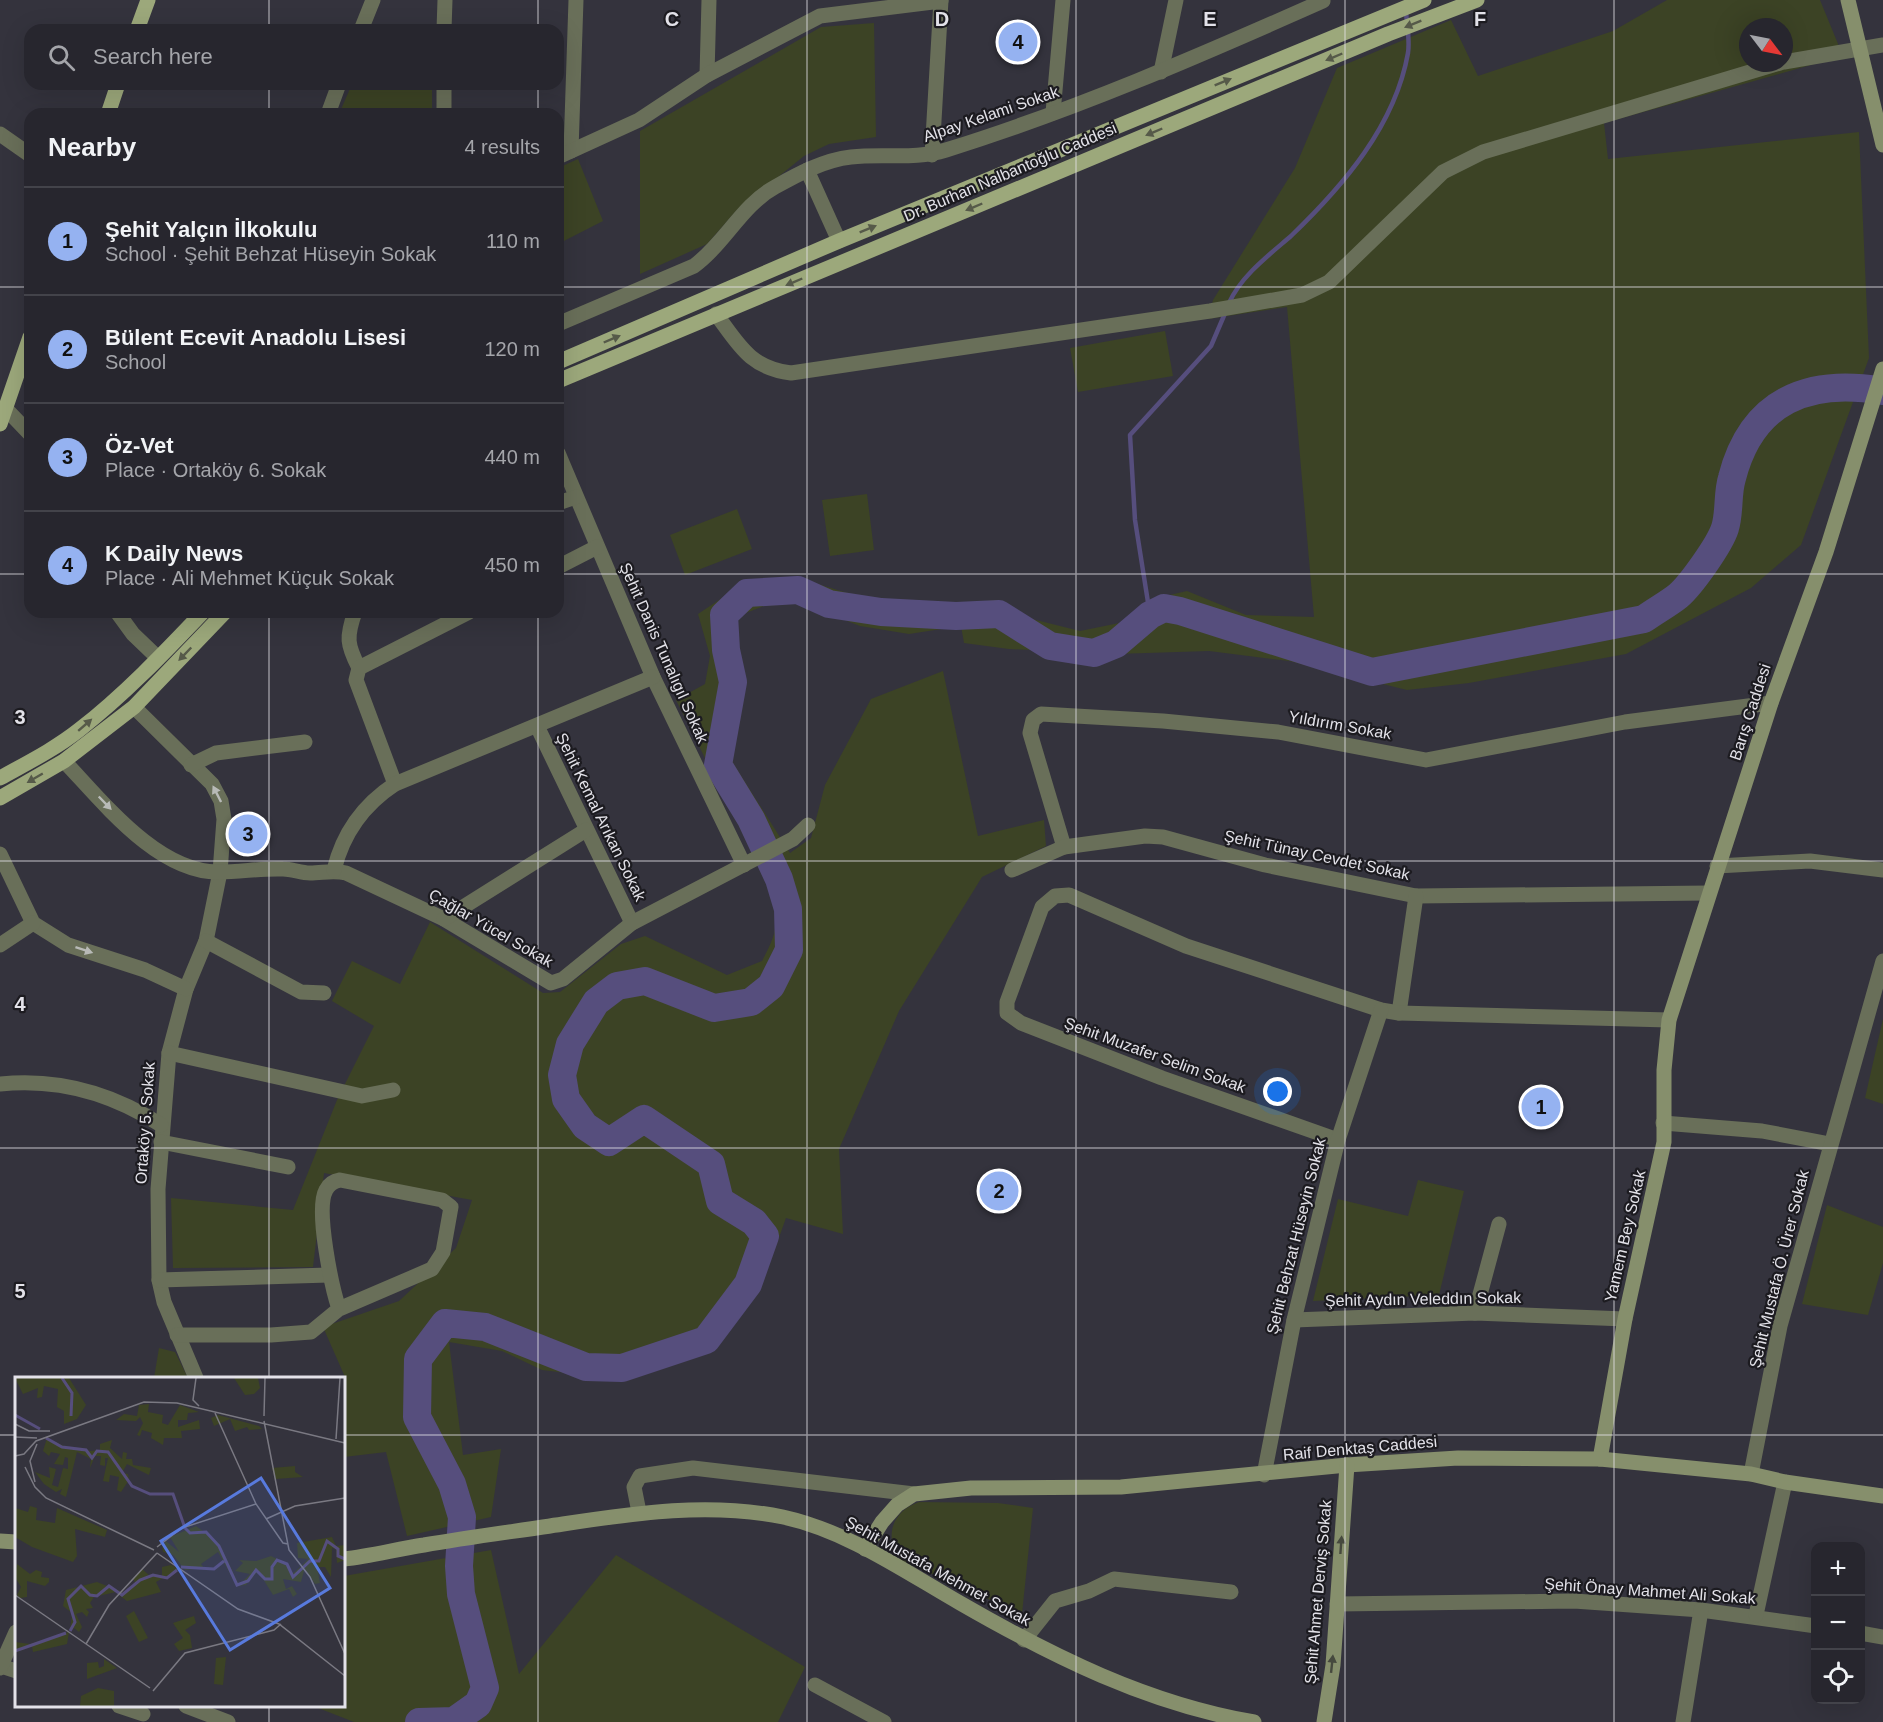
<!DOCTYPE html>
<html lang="en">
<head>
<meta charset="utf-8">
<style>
	body { margin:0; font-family:Arial,sans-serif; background:#33323a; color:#f1f3f6 }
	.controls { position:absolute; right:18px; bottom:18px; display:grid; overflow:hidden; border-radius:12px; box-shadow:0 6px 24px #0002 }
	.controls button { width:54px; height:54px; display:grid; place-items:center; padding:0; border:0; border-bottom:2px solid #43434a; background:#27262e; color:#f1f3f6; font:30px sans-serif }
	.compass { position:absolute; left:1739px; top:18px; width:54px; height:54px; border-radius:50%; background:#27262e; box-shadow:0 6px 24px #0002; rotate:122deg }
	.you { position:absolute; left:1278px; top:1092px; width:21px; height:21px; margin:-15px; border:4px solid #fff; border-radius:50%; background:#1a73e8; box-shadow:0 0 0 9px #1a73e833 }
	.badge { display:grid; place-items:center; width:39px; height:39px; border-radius:50%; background:#95b2f1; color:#111; font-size:20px; font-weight:700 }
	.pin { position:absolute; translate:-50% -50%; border:3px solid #fff; box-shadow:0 2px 6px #0006 }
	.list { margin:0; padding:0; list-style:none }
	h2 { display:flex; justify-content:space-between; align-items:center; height:78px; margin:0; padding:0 24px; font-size:26px }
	h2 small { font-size:20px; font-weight:400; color:#a4a5aa }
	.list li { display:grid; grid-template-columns:39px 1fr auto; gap:18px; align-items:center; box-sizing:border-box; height:108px; padding:0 24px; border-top:2px solid #43434a }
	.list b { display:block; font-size:22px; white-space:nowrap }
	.list p { margin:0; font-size:20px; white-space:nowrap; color:#a4a5aa }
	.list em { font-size:20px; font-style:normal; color:#a4a5aa }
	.icon { flex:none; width:33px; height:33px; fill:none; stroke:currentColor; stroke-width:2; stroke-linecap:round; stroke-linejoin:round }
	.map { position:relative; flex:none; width:1883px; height:1722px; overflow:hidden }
	.search { position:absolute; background:#27262e; box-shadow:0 6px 24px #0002; left:24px; top:24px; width:540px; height:66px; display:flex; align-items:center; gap:15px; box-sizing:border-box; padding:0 21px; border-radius:18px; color:#a4a5aa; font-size:22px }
	.panel { position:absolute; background:#27262e; box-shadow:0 6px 24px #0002; left:24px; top:108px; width:540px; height:510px; border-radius:18px }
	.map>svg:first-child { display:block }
	.green { fill:#3c4325; fill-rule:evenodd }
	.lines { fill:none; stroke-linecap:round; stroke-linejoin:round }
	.stream { stroke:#564e7d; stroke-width:4.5 }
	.river { stroke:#564e7d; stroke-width:28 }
	.street { stroke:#696f59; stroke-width:15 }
	.secondary { stroke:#868f6c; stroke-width:15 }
	.primary { stroke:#9ca87b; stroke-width:15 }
	.oneway { fill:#565a49 }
	.oneway2 { fill:#b8bab7 }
	.oneway3 { fill:#46493e }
	.grid { fill:none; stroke:#e3e2e9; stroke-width:1.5; stroke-opacity:0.55 }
	.labels { text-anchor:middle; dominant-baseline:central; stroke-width:4.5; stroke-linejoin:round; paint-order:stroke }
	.street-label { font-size:16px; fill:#e3e2e9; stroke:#1c1b20 }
	.inset-river { fill:none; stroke:#564e7d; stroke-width:3 }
	.inset-road { fill:none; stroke:#7a7982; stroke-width:1.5 }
	.view { fill:#587add; fill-opacity:0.15; stroke:#587add; stroke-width:3 }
	.inset-edge { fill:none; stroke:#e3e2e9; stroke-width:3 }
	.grid-label { font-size:20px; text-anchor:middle; font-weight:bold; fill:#e3e2e9; stroke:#1c1b20; stroke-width:4.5; stroke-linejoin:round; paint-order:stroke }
</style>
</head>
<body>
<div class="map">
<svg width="1883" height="1722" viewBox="0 0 1883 1722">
	<rect width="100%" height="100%" fill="#34333d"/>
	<g class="green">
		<path d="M1667,0h153l23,56 -239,67 4,36 251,-27 10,226 -68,187 -50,43 -125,66 -157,29 -62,7 -118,-29 -80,-10 -94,3 -106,-5 -45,-6 -3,-17 -52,8 -49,-8 -59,-23 -37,3 -26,10 -8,17 14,48 -12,50 1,32 57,90 21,-15 14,-53 46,-86 72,-28 35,165 66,-16 2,26 -64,31 -83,134 -60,138 4,85 -57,-16 -9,25 -56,97 -97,36 -23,1 -59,-7 -40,-19 -53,-9 14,113 38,-6 -10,68 -84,19 -21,-84 -42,5 1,-80 -22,-50 76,-26 57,-53 16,-48 -148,-27 -11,94 -140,1 -2,-70 122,12 44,-110 37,-74 -42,-25 20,-40 48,23 30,-62 113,71 17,-1 61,-48 24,-8 82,39 35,-14c17,-32 17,-40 7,-75l-93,-186 29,-16 5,-28 -12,-42 36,-24 64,-12 79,24 31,1 15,4 74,-7 35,19 48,12 49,-10 32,-24 26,-6 59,24 68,2 -27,-310 -79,12 5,-19 82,-132 42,-100 114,-48 27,56 135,-45zM1748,27h36v36h-36z"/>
		<polygon points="874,23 876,137 829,144 804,156 736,211 707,244 640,274 640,131 821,27"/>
		<polygon points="352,84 432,84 432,114 339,114"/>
		<polygon points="578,159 603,221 558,244 558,168"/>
		<polygon points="1165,331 1173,376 1078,392 1070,348"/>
		<polygon points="867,494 874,550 830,556 822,500"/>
		<polygon points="737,509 752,549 685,575 670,535"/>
		<polygon points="1883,1019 1883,1104 1865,1098"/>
		<polygon points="1418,1180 1464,1191 1439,1295 1313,1301 1338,1199 1408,1216"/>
		<polygon points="1827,1205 1883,1227 1883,1263 1868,1315 1802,1304"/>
		<polygon points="159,1348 175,1352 188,1378 154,1378"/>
		<path d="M919,1502l79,1 35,5 -11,106 -121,-54c-18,-23 -9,-49 18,-58z"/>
		<polygon points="491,1550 519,1674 616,1555 805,1667 778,1722 354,1722 313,1706 344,1706 344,1576"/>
	</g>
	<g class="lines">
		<g class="stream">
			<path d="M1229,303c12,-27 40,-48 62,-67 52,-50 104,-110 117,-183 2,-13 -1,-28 -2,-41"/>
			<polyline points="1150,615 1135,520 1130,435 1211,346 1226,311"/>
		</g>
		<path class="river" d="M419,1722l35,-1 24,-17 7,-16 -24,-94 -2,-28 3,-49 -10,-33 -35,-67 1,-58 27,-36 40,4 101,40 36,1 84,-28 42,-56 17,-48 -11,-14 -34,-21 -9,-37 -67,-45 -35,23 -24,-16 -19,-27 -4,-24 8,-31 26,-42 21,-16 28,-5 69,27 37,-6 20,-16 18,-36 -1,-41 -9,-30 -28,-60 -33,-54 15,-83 -7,-32 -2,-35 23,-22 51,-3 31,14 52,8 75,4 43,-2 51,32 44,7 22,-9 34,-29 14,-7 16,3 192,61 272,-53c11,-8 24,-15 34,-23 13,-11 42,-52 47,-68 5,-16 2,-34 7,-50 20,-78 77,-100 151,-87"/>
		<g class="street">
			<polyline points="361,30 373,0"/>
			<polyline points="444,30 445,0"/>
			<polyline points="1784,62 1883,45"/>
			<polyline points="1161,72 1176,0"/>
			<polyline points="707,75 709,0"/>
			<polyline points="1053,113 1063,0"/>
			<polyline points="328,114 339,84"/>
			<polyline points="444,114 444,84"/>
			<polyline points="0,134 30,155"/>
			<polyline points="571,151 576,0"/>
			<polyline points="932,155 941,0"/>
			<polyline points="558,157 639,120 707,75 820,16 941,1"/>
			<polyline points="807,170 839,241"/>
			<path d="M716,314c23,31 34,54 75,59l419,-62 92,-16 27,-13 114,-110 40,-20 297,-89"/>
			<path d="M558,324l136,-58c31,-23 48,-61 81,-79 23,-13 49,-27 76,-30 33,-4 63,3 95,-7 129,-40 253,-94 377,-149"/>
			<polyline points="5,408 30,434"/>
			<polyline points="558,453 653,677 744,865"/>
			<polyline points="558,503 576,497"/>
			<polyline points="558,567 597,547"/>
			<polyline points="117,612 133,634 158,658"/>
			<path d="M355,612c-9,25 -8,33 4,56"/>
			<polyline points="134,707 212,784 221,801 224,819 220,872 206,941 186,989 169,1053 158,1189 159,1280 164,1302 196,1378"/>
			<polyline points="537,726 632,923"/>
			<path d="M64,761c39,41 94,112 155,111 22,0 43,-4 64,-3 9,0 18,4 27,4 13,0 23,-3 36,0l98,46 107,64 12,-4 69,-56 161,-84 15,-14"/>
			<polyline points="191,765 216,753 305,742"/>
			<polyline points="395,784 356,680 359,668 469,612"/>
			<polyline points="1064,847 1030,733 1033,720 1041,714 1163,721 1278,732 1426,760 1625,722 1771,703"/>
			<polyline points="0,854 33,923 68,945 145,970 186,989"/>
			<polyline points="1717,866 1810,861 1883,870"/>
			<path d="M334,870c9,-37 29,-65 61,-86l258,-107"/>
			<polyline points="1012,870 1064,847 1145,836 1163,837 1265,865 1416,896 1709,893"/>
			<polyline points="444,919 586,830"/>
			<polyline points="206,941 301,992 324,993"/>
			<polyline points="0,945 33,923"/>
			<polyline points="1399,1013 1416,896"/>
			<polyline points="169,1053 362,1096 393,1090"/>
			<path d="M0,1084c58,-6 113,10 161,41"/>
			<polyline points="1663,1123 1762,1131 1830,1144"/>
			<polyline points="1338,1140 1162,1078 1021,1023 1007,1013 1007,1002 1042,907 1055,896 1069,895 1186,946 1381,1010 1399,1013 1669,1020"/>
			<polyline points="161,1142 288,1167"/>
			<polyline points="159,1280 329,1275"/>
			<polyline points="1475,1313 1499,1224"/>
			<polyline points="1294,1320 1475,1313 1625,1319"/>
			<path d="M177,1335h94l40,-3 28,-23 93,-40 11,-17 8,-45 -9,-7 -102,-20c-6,1 -11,4 -14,10 -11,19 6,98 13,119"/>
			<polyline points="1751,1474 1780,1326 1883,961"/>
			<polyline points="1264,1475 1294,1320 1338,1140 1381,1010"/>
			<polyline points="639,1512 634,1487 640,1476 693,1468 914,1494"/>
			<polyline points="1337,1604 1574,1601 1701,1610 1816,1626"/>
			<polyline points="1756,1615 1785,1482"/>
			<polyline points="1860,1633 1883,1637"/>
			<polyline points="1024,1640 1055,1601 1089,1591 1114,1579 1231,1592"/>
			<polyline points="1,1666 16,1671"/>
			<polyline points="0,1668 16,1632"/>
			<polyline points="815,1685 884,1722"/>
			<polyline points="119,1706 143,1714"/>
			<polyline points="186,1706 228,1722"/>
			<polyline points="1683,1722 1701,1610"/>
		</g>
		<g class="secondary">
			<polyline points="1848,0 1883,145"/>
			<polyline points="1600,1459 1625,1319 1664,1142 1664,1070 1669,1020 1771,703 1826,552 1883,369"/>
			<polyline points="0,1541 16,1542"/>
			<polyline points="865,1549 882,1522 897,1505 914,1494 971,1488 1121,1487 1347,1465 1458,1458 1600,1459 1751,1474 1785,1482 1883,1496"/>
			<path d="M344,1559c27,-3 53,-10 80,-14 46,-8 93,-14 139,-21 73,-11 146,-22 220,-7 64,14 121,54 177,86 92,53 188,101 294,119"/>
			<polyline points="1324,1722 1333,1665 1347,1465"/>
		</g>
		<g class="primary">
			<polyline points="137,30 148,0"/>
			<polyline points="108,114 118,84"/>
			<polyline points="558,362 839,241 1424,0"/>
			<polyline points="558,381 1388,34 1477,0"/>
			<polyline points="0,424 30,337"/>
			<path d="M0,778c27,-15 55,-29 79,-48 45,-35 85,-77 124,-118"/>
			<polyline points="0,798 64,761 134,707 225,612"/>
		</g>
	</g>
	<defs><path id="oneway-solid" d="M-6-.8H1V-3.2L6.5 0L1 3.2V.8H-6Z" transform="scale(1.5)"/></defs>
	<g class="oneway">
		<use href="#oneway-solid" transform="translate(1413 24) rotate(158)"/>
		<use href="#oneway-solid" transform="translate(1334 57) rotate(157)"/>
		<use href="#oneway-solid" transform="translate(1223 82) rotate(-22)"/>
		<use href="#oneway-solid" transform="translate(1154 132) rotate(157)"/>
		<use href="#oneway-solid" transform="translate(974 207) rotate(157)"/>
		<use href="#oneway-solid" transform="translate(868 229) rotate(-22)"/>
		<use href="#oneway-solid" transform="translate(794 282) rotate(157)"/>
		<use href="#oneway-solid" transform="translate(612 339) rotate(-23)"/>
		<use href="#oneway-solid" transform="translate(185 654) rotate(134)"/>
		<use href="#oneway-solid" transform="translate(85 725) rotate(-41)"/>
		<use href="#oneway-solid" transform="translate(35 778) rotate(150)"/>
	</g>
	<g class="oneway2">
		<use href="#oneway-solid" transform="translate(217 794) rotate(-117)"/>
		<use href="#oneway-solid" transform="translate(105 803) rotate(46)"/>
		<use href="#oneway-solid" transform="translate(84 950) rotate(18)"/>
	</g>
	<g class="oneway3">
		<use href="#oneway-solid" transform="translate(1341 1545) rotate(-86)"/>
		<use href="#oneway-solid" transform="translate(1332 1664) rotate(-84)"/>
	</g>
	<path class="grid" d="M269,0v30M538,0v30M807,0v1722M1076,0v1722M1345,0v1722M1614,0v1722M269,84v30M538,84v30M0,287h30M558,287h1325M0,574h30M558,574h1325M269,612v766M538,612v1110M0,861h1883M0,1148h1883M0,1435h16M344,1435h1539M269,1706v16"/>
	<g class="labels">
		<g class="street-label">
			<text transform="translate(991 114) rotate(-19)">Alpay Kelami Sokak</text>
			<text transform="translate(1010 172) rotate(-23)">Dr. Burhan Nalbantoğlu Caddesi</text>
			<text transform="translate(664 653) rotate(66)">Şehit Danis Tunalıgıl Sokak</text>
			<text transform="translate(1750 712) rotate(-72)">Barış Caddesi</text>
			<text transform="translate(1340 725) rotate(10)">Yıldırım Sokak</text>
			<text transform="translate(601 817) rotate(64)">Şehit Kemal Arıkan Sokak</text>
			<text transform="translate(1317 855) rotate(12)">Şehit Tünay Cevdet Sokak</text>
			<text transform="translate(491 928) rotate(30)">Çağlar Yücel Sokak</text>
			<text transform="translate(1155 1055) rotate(20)">Şehit Muzafer Selim Sokak</text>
			<text transform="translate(145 1123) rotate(-86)">Ortaköy 5. Sokak</text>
			<text transform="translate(1296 1236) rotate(-76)">Şehit Behzat Hüseyin Sokak</text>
			<text transform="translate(1625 1236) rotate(-77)">Yamem Bey Sokak</text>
			<text transform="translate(1779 1269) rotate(-76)">Şehit Mustafa Ö. Ürer Sokak</text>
			<text transform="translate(1423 1299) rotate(-1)">Şehit Aydın Veleddın Sokak</text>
			<text transform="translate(1360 1448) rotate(-5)">Raif Denktaş Caddesi</text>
			<text transform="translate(938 1571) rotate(29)">Şehit Mustafa Mehmet Sokak</text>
			<text transform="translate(1650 1591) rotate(4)">Şehit Önay Mahmet Ali Sokak</text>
			<text transform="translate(1318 1592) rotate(-85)">Şehit Ahmet Derviş Sokak</text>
		</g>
	</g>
	<g transform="translate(15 1377)">
		<rect width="330" height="330" fill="#34333d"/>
		<path d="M0,1h54l17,27 -9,14 -13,5v-13l-7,-4 1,-18 -14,-3 -2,11 -5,1 1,-10 -15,6zM219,1h24l2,10 -6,6 -9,1zM134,27l-1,8 15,3 -1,8 6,2 12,-20 19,7 -11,1 -1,7h-9v7l21,-7 1,9 -19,2 1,7h-18l-1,7 -12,-7 1,-5 -10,-3 -2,6 -3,-1 6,-12 -3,-6 -4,4 -20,-1 8,-6 13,2 2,-11zM203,38l41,11 3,3 -13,1 -2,-3 -12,4 -5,-12 -16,7 -3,-8zM32,61l19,9 25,4 9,-1v-6l12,-4 -2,8 12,11 1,-7 4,1 -1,6h6l1,6 18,3 -2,7 -22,-11 -5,9 6,1 1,6 -8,12 -4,-2 2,-13 -9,-2 -1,7 -6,-1 5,-23h-3v8l-5,-1 1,-9h-6l-5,12 1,-9 -14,-7 -11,45 -6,-3 2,-5 -6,3 -12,-8 -9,-12 15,6 -1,-11 7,2 -4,16 6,2 5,-19 5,1v-11l-3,-1 -2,8 -9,-1 6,-10 -9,-2 -2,4 -6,-5zM280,89v6l8,5 -28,2 -3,-11zM15,129l7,2 -1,12 19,3 2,-15 50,22 -2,7 -30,-8 2,27 -4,6 -41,-15 -17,-10v-29l13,4zM181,149l23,17 20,42 11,-11 -15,-3 8,-8 -4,-3 17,1 15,-5 16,8 4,11 9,-8 4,4 -3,11 -18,-3 3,10 6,-3 5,8 -4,3 -4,-8 -16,6 -15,-24 -12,14 -9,1 -19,-34 -17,12 3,4 -19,2 -12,-15 -10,-3 -1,-5 4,-6 13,11 -9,-15zM317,160l4,9 9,-1v15l-8,3 -1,-14 -4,-1 -1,29 -6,-10h-8l3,16 -5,1 -13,-19 6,-6 -10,-1 -1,-15zM2,187l13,10 6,-4 6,2 -1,5 8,1v4l-4,4 -18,-5v16l-7,1 -3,-3 4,-8 -6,-10zM156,188l8,4 -23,13 5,10 -34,9 -8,-6 17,-11 -3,-5 9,-10 8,7h12v-9zM82,205l23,9 -26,6 -4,6 3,5 -7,1 3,3 -2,5 -5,-5 -6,2 6,13 -3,5 -5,-4 -4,4 2,-19 -9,-7 3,-16zM119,234l14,27 -9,4 -13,-26zM179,239l2,7 -11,7 5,5 2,13 -13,3 -5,-7 9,-6 -10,-15zM54,255l-2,12 -34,8 -1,-6 -17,7v-11l15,2zM211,280l-3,28 -9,-1 2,-26zM89,282l13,9 -30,11v-16l11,-1 1,6 5,-2zM83,311l16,3v15h-34l1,-10z" fill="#3c4325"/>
		<path class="inset-river" d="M47,1l10,15 -1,23M0,38l25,14M31,61l16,9 24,3 6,8 5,-7 11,1 24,34 18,8h23l12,34 5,5 16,-1 13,14 18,39 11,-4 8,-11 9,9h7v-12l5,-7 10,4 6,13 17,-16h9l8,-20 11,8v7l7,3M166,190l33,2 10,-8M55,254l5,-9 -7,-23 13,-13 9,9 7,1 12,-10 13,9 18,-15 13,-5 14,3 10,-8M0,274l51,-18"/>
		<path class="inset-road" d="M181,1l-3,22 6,6M200,36l41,91 27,39 5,1M249,39l1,-38M249,44l25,129 21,27 35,77M0,47l14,7h21M0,60l22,1M321,62l4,-61M0,79l9,-2 12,-13 108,-39 33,1 168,40M10,90l10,20 11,11 108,52M20,105l-5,-21 7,-17M251,142l29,-13 50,-8M142,170l25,-19 74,-24M142,176l81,56 41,15 66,52M0,218l135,93M71,267l23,-39 48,-52M138,314l32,-38 89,-23 7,-6"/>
		<path class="view" d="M246,101l69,110 -100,62 -69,-109z"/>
		<rect width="330" height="330" class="inset-edge"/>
	</g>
	<g class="grid-label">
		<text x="672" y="26">C</text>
		<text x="942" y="26">D</text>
		<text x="1210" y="26">E</text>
		<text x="1480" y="26">F</text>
		<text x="20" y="724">3</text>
		<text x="20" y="1011">4</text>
		<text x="20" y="1298">5</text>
	</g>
</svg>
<div class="controls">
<button>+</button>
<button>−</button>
<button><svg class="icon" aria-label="locate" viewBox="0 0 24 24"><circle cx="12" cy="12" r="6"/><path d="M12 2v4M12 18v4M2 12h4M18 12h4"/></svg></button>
</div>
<svg class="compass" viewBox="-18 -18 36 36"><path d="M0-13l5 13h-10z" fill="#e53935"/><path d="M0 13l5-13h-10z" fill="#a4a5aa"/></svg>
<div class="you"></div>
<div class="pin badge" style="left:1541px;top:1107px">1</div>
<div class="pin badge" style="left:999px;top:1191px">2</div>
<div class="pin badge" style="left:248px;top:834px">3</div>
<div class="pin badge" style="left:1018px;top:42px">4</div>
<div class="search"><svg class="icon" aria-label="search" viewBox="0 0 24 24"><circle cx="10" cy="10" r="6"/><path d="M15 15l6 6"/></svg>Search here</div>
<section class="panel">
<h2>Nearby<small>4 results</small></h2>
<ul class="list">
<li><span class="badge">1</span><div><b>Şehit Yalçın İlkokulu</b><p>School · Şehit Behzat Hüseyin Sokak</p></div><em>110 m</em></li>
<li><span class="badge">2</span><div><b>Bülent Ecevit Anadolu Lisesi</b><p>School</p></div><em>120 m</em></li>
<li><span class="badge">3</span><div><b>Öz-Vet</b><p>Place · Ortaköy 6. Sokak</p></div><em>440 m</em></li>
<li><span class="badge">4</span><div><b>K Daily News</b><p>Place · Ali Mehmet Küçuk Sokak</p></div><em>450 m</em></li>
</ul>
</section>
</div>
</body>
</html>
